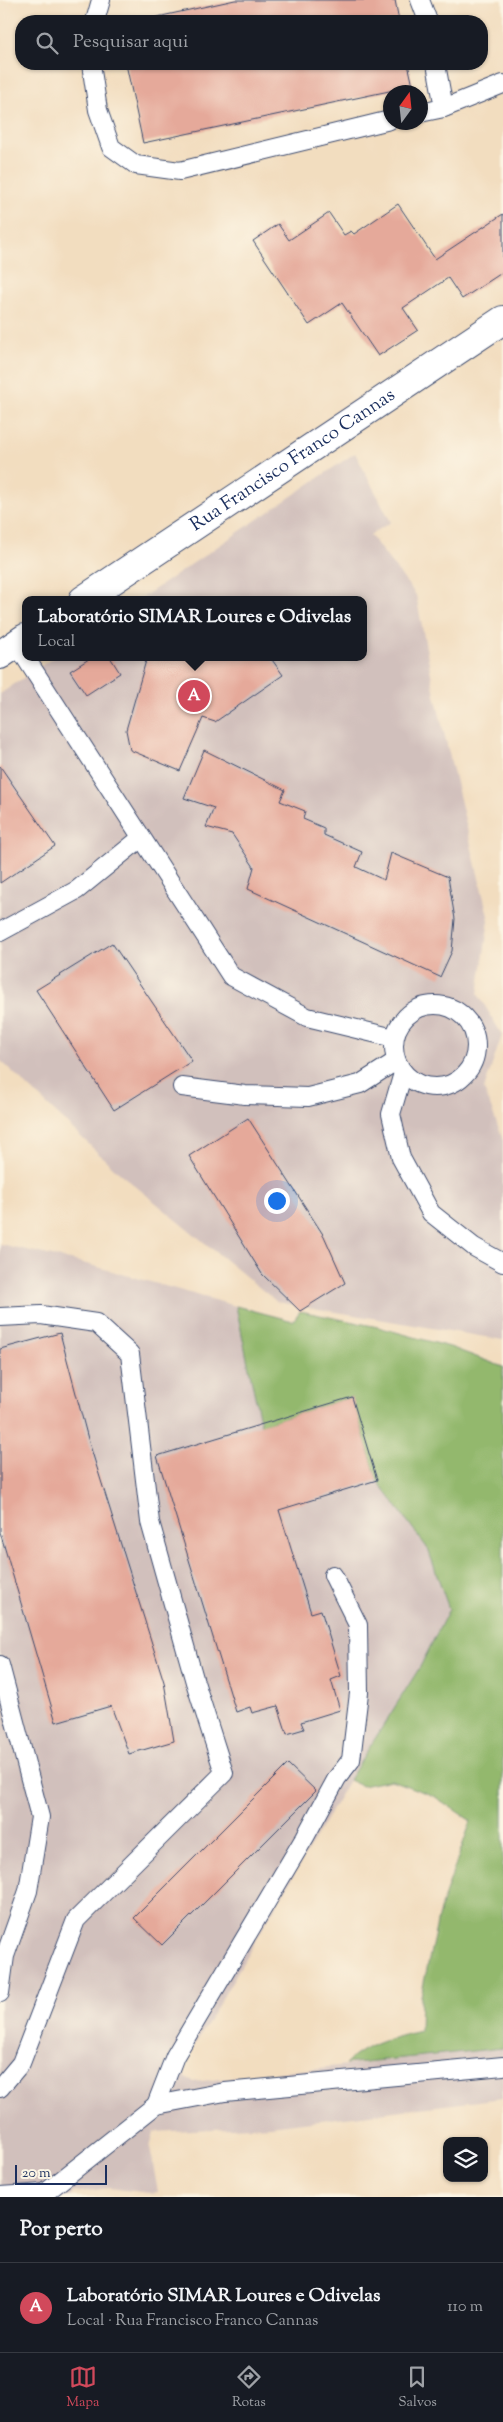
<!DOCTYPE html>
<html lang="pt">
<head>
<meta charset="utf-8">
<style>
	body { margin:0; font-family:"Sorts Mill Goudy",serif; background:#242831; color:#f1f3f6 }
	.controls { position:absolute; right:15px; bottom:15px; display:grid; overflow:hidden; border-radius:10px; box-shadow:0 1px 4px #0004 }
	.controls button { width:45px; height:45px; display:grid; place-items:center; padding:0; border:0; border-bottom:1px solid #363941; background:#171b24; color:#f1f3f6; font:25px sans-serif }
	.compass { position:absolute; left:383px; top:85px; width:45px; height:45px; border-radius:50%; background:#171b24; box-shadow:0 1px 4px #0004; rotate:15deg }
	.scale { position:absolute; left:15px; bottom:12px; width:92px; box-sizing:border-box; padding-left:5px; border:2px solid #1b2f5e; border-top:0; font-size:14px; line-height:18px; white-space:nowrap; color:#1b2f5e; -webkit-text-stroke:4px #fcf5e5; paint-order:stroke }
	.you { position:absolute; left:276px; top:1200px; width:18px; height:18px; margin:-12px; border:4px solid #fff; border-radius:50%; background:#1a73e8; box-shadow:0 0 0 8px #1a73e833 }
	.badge { display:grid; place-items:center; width:32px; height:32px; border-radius:50%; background:#d1495b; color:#fff; font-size:16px; font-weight:700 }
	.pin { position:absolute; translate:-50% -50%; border:2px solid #fff; box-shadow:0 1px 5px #0006 }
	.popup { position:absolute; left:22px; top:596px; width:345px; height:65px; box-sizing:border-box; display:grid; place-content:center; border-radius:10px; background:#171b24; filter:drop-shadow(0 1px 4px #0005); font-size:16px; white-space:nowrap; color:#9ea1a6 }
	.popup b { font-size:19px; color:#f1f3f6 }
	.popup::after { content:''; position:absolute; left:50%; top:100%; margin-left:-10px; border:10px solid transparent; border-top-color:#171b24 }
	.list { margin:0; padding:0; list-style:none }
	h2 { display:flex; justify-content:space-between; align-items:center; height:65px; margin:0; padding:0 20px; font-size:21px }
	h2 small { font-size:16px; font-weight:400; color:#9ea1a6 }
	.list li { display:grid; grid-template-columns:32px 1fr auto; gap:15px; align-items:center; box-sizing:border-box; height:90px; padding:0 20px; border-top:1px solid #363941 }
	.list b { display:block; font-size:19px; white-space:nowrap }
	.list p { margin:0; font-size:16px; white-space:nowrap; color:#9ea1a6 }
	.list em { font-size:16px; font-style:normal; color:#9ea1a6 }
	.icon { flex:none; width:28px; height:28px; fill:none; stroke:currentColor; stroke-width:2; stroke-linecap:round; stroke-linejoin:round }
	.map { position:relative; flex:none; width:503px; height:2197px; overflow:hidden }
	.search { position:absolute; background:#171b24; box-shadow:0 1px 4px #0004; left:15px; right:15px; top:15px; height:55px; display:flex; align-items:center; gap:12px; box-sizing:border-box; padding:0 18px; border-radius:20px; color:#9ea1a6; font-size:19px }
	.sheet { height:155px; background:#171b24 }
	nav { display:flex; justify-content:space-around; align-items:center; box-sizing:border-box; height:70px; border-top:1px solid #363941; background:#171b24; font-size:14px; color:#9ea1a6 }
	nav a { display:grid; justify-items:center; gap:2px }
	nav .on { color:#d1495b }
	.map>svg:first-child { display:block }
	.industrial { fill:#d1c0bc }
	.forest { fill:#93b86d; stroke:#577466 }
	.building { fill:#e5a99a }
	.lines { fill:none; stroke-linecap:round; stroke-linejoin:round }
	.lane-casing { stroke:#3b496d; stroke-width:20 }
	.secondary-casing { stroke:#3b496d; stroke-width:30 }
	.lane { stroke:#fff; stroke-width:18 }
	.secondary { stroke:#fff; stroke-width:28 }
	.labels { text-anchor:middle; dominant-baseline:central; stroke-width:4; stroke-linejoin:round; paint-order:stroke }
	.street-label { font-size:19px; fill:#1b2f5e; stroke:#fcf5e5 }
</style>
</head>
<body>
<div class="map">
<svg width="503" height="2197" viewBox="0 0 503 2197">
	<rect width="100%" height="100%" fill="#fcf5e5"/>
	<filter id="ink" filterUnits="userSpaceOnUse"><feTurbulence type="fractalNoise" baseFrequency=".02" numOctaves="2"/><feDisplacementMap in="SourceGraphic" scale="10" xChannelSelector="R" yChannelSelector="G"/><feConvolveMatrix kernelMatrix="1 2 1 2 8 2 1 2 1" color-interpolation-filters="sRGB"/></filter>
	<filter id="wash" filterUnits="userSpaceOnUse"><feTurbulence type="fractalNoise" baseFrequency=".0096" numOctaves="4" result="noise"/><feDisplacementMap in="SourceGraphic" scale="20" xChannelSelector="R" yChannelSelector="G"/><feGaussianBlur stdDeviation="1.12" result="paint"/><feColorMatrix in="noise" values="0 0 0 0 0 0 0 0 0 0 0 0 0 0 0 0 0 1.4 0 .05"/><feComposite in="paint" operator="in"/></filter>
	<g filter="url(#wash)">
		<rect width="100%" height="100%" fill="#f2ddbf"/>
		<g class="industrial">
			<polygon points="355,453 391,522 370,535 416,595 435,695 489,920 478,994 502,1035 484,1089 503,1140 503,1340 277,1302 117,1171 0,1060 0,694 54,657 363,657 363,600 139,600"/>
			<polygon points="0,1244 83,1263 236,1306 261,1425 352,1397 377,1480 428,1549 449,1609 420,1667 349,1780 185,2062 185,2078 193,2082 503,2048 503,2098 270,2126 154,2132 150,2148 158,2192 149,2193 109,2188 73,2193 70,2197 0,2197"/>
		</g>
		<path class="forest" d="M236,1306l57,15 7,-10 78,16 72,20 53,20v681l-158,16c22,-21 47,-26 75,-33l1,-35 19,-87 31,-88 -37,-25 -43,-16 -29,6 -13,-6 71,-113 29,-58 -21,-60 -51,-69 -25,-83 -91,28z"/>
		<g id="blocks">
			<g class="building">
				<polygon points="235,0 395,0 399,21 139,21"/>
				<polygon points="126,64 408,64 413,86 143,143"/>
				<polygon points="398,204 435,259 503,214 503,272 462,299 448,278 403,308 418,330 378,356 342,303 309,325 253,241 278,224 289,240 329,213 344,235 351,231 354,234"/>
				<polygon points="92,657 110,657 120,673 86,695 70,671"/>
				<polygon points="147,657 270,657 283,675 215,722 203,718 180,771 130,750 126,730"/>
				<polygon points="204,750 285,790 280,801 305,811 303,819 324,828 324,835 362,852 356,867 384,880 391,853 448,877 455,919 452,951 440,977 248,889 254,867 232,834 206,827 214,808 184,798"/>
				<polygon points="0,766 55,846 0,883"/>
				<polygon points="112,943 192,1061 114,1110 36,990"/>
				<polygon points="248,1118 324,1236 345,1283 300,1311 262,1274 189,1156"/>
				<polygon points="60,1333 88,1439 164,1682 174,1741 129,1754 111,1706 56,1722 0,1532 0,1349"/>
				<polygon points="352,1397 377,1480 279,1510 311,1613 321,1610 341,1676 331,1680 340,1710 301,1722 304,1729 287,1734 278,1706 252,1713 250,1707 236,1712 157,1456"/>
				<polygon points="288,1764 316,1791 162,1945 134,1918"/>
			</g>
		</g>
	</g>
	<g filter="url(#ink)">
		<use href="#blocks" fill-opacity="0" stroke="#3b496d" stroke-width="1"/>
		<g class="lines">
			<g class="lane-casing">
				<g id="lane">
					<polyline points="420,0 428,21"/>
					<polyline points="95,21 101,0"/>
					<polyline points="91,64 98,110 111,147 136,165 180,171 390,120"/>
					<polyline points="436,64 444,108"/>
					<polyline points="420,113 444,108 503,84"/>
					<polyline points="25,657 231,976 307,1017 394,1038"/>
					<polyline points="0,932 77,890 141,838"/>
					<circle cx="435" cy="1046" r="41"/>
					<polyline points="403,1073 391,1114 401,1158 431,1213 474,1247 503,1263"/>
					<polyline points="182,1087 245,1095 308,1097 360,1084 396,1061"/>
					<polyline points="0,1317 41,1315 96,1323 130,1354 150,1522 195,1682 224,1773 76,1920 21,2063 0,2088"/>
					<polyline points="0,1665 40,1817 28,1891 5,1956 0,1993"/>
					<polyline points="156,2105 175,2056 305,1837 337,1778 351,1760 359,1693 358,1625 333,1575"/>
					<polyline points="0,2196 45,2193 156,2105 225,2092 503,2066"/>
				</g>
			</g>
			<g class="secondary-casing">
				<g id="secondary">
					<path id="s1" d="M83,600l420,-280"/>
					<polyline points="0,655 25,638"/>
				</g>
			</g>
			<use href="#lane" class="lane"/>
			<use href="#secondary" class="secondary"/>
		</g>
	</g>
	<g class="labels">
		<g class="street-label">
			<text stroke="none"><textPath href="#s1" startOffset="252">Rua Francisco Franco Cannas</textPath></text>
		</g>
	</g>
</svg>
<div class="controls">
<button><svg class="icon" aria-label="layers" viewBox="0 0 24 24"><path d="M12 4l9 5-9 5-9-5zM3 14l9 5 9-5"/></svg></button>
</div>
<svg class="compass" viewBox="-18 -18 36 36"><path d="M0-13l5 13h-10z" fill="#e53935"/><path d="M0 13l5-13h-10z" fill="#9ea1a6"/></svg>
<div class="scale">20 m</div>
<div class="you"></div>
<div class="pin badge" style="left:194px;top:696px">A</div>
<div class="popup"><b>Laboratório SIMAR Loures e Odivelas</b>Local</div>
<div class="search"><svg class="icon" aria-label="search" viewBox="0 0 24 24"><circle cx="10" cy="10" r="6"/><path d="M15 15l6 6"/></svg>Pesquisar aqui</div>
</div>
<section class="sheet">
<h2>Por perto<small></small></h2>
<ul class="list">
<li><span class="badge">A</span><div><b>Laboratório SIMAR Loures e Odivelas</b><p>Local · Rua Francisco Franco Cannas</p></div><em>110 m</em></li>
</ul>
</section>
<nav>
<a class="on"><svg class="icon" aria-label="map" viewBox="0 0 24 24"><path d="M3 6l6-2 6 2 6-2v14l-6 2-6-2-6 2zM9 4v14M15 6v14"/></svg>Mapa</a>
<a><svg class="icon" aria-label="directions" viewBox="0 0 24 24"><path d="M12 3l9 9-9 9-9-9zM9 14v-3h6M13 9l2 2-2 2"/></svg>Rotas</a>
<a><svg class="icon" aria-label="saved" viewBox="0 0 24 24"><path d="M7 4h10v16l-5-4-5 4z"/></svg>Salvos</a>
</nav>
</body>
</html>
